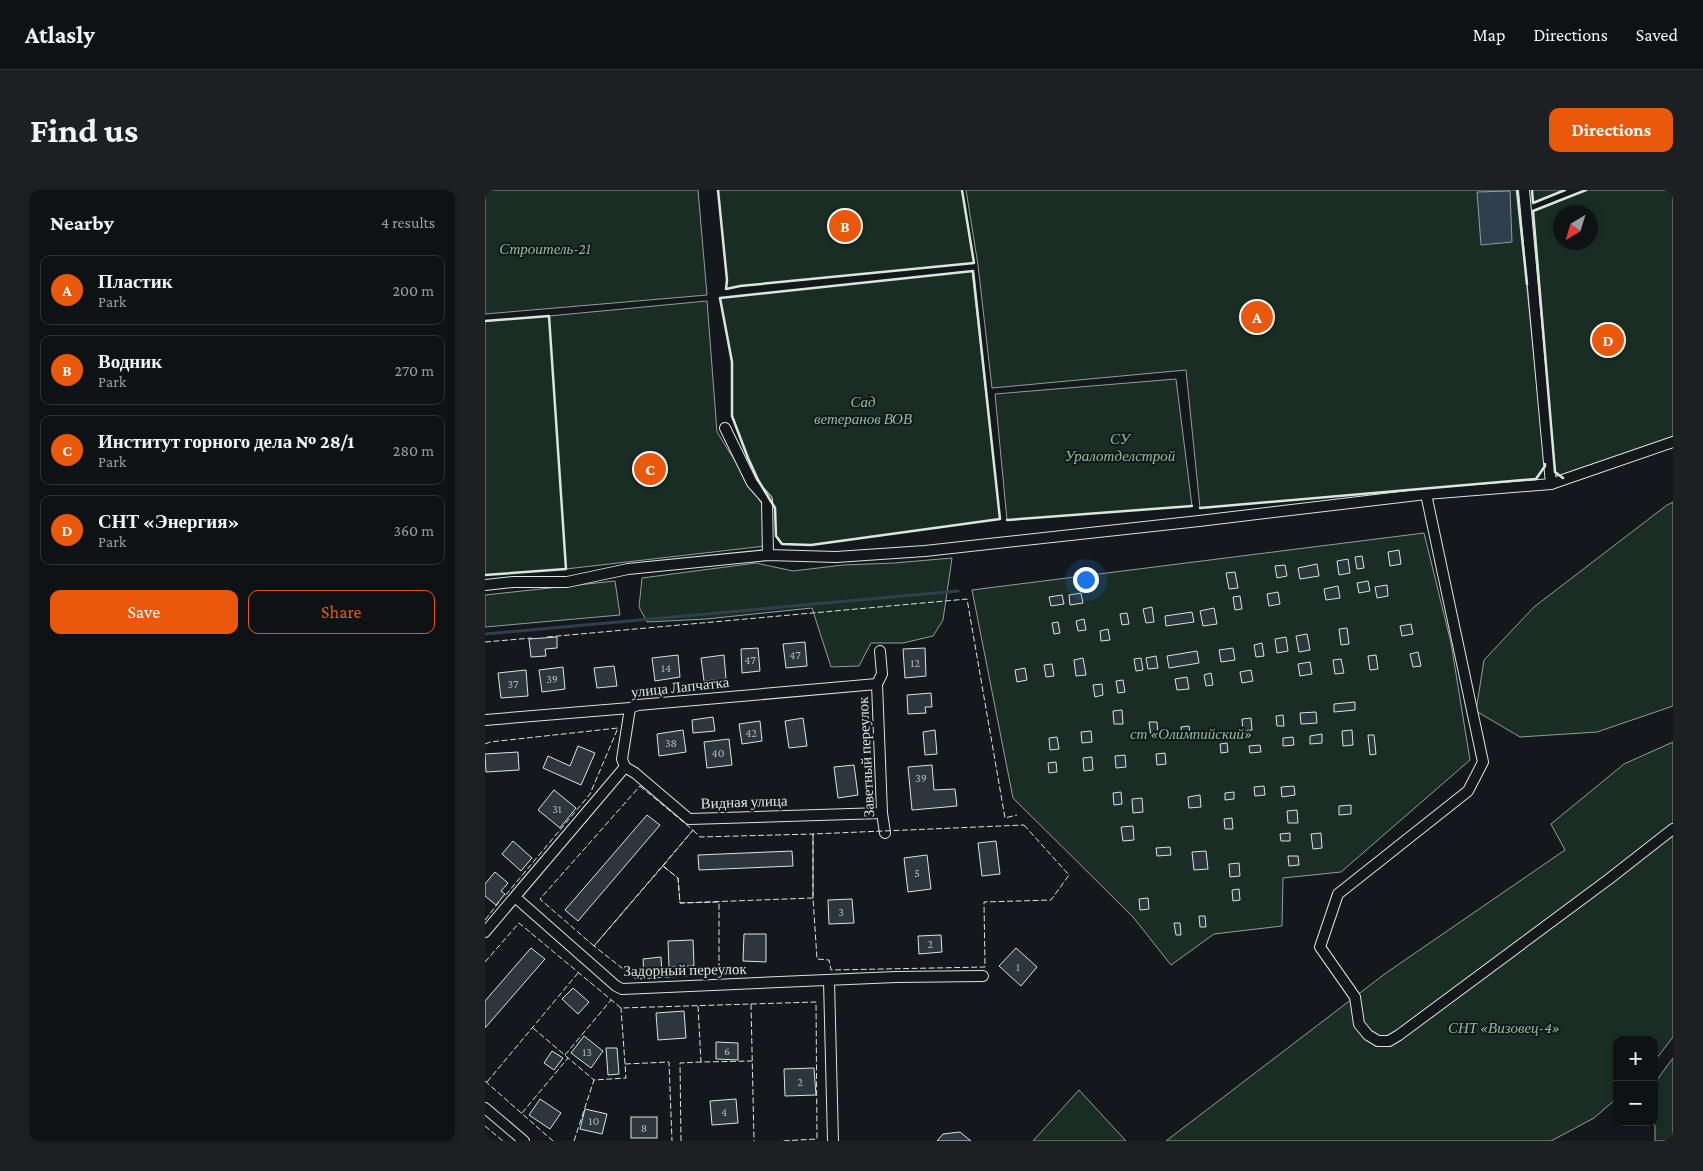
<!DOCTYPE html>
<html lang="en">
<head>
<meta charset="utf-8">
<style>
	body { margin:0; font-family:"Crimson Pro",serif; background:#1d2022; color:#f1f3f6 }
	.controls { position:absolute; right:15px; bottom:15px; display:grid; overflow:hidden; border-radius:10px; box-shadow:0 2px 8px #0003 }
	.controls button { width:45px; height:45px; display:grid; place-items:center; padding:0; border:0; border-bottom:1px solid #2f3234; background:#0f1215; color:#f1f3f6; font:25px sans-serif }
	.compass { position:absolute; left:1068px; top:15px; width:45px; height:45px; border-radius:50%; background:#0f1215; box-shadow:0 2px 8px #0003; rotate:218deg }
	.you { position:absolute; left:600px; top:389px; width:18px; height:18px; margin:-12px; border:4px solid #fff; border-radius:50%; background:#1a73e8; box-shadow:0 0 0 8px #1a73e833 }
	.badge { display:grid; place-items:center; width:32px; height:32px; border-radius:50%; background:#ea580c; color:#fff; font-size:16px; font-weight:700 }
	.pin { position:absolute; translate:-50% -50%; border:2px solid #fff; box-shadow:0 1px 5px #0006 }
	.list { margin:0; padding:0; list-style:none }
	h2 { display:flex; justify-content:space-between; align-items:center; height:65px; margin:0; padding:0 20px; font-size:21px }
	h2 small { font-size:16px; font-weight:400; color:#9b9ea0 }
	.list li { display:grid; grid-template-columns:32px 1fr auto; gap:15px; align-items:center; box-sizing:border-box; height:70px; margin:0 10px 10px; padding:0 10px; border:1px solid #2f3234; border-radius:10px }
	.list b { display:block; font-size:19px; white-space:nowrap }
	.list p { margin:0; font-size:16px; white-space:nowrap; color:#9b9ea0 }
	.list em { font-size:16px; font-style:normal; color:#9b9ea0 }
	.actions { display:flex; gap:10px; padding:15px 20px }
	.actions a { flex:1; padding:11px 0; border:1px solid #ea580c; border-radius:10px; text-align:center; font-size:18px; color:#ea580c }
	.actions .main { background:#ea580c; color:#fff }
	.map { position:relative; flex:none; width:1188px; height:951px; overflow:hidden; border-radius:10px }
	header { display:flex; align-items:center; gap:30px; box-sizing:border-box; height:70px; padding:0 25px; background:#0f1215; border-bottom:1px solid #2f3234 }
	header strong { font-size:24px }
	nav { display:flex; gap:28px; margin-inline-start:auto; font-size:18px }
	.intro { display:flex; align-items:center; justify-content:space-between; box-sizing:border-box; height:120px; padding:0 30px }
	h1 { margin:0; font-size:35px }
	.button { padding:12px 22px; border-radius:10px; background:#ea580c; color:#fff; font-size:18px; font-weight:700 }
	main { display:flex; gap:30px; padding:0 30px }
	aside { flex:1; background:#0f1215; border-radius:10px; box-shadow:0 2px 8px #0003 }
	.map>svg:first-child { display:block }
	.green { fill:#1a2d24; stroke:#939e99; fill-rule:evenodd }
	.water { fill:#2f3f4d; stroke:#939e99 }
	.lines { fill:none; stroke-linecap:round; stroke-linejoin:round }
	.stream { stroke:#2f3f4d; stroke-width:3 }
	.building { fill:#2c363c; stroke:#d8e6dc }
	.street-casing { stroke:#d8e6dc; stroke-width:12 }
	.street { stroke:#14181c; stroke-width:10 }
	.fence { stroke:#d8e6dc; stroke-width:1; stroke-dasharray:6 2.5; stroke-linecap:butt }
	.wall { stroke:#d8e6dc; stroke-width:2.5 }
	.labels { text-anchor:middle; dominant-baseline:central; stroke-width:4; stroke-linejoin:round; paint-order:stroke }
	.number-label { font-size:12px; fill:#adbab4 }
	.park-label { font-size:15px; font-style:italic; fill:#8ac095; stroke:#14181c }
	.street-label { font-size:15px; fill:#d8e6dc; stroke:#14181c }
</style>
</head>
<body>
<header>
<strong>Atlasly</strong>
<nav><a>Map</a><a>Directions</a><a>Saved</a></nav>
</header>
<div class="intro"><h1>Find us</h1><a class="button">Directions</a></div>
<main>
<aside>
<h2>Nearby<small>4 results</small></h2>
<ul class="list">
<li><span class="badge">A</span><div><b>Пластик</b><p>Park</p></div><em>200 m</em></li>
<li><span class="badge">B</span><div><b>Водник</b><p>Park</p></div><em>270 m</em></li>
<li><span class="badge">C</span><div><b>Институт горного дела № 28/1</b><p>Park</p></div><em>280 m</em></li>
<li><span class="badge">D</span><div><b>СНТ «Энергия»</b><p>Park</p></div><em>360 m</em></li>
</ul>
<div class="actions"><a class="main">Save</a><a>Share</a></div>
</aside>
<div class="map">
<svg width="1188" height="951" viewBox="0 0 1188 951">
	<rect width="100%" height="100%" fill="#14181c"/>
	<g class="green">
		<polygon points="0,0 213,0 222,105 0,124"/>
		<polygon points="233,0 477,0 489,73 255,96 241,99 242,90"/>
		<polygon points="481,0 1032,0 1060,276 1051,289 715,318 701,180 507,198 493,75"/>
		<polygon points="1047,0 1080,0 1048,13"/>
		<path d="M1101,0h87v248l-110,40 -8,-6 -22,-261zM1076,22h30v30h-30z"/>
		<polygon points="487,81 515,329 326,355 297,354 291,346 290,318 273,290 263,268 247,226 247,172 235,108"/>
		<polygon points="222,111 232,242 278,316 280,356 81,379 0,385 0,131 64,126"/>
		<polygon points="691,189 707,316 522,330 510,204"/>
		<polygon points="1188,312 1188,516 1112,542 1035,547 991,521 999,470 1049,417 1182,315"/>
		<polygon points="939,343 966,453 985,570 856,682 798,688 797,736 729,744 686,775 648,727 528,608 487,400"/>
		<polygon points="467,368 458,430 448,446 418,453 386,453 374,476 346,477 327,418 221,429 162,432 154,417 157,388 271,373 308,381 358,375 409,373"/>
		<polygon points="130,391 135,425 0,437 0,405"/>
		<polygon points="1188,552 1188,847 1169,872 1169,850 1132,850 1132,908 1109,928 1066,951 681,951 901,783 1080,660 1066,634 1139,574"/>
		<polygon points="1188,868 1188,951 1170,951 1170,936 1167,932 1169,932 1169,894"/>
		<polygon points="594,900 641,951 548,951"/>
	</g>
	<polygon class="water" points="1025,1 1027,52 996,55 992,2"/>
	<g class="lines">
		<polyline class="stream" points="0,444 473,401"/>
	</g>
	<g class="building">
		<polygon points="914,360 916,374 905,376 903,362"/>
		<polygon points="877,366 879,378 872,379 870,367"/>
		<polygon points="863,369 865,383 854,385 852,371"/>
		<polygon points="832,374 834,386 815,389 813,378"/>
		<polygon points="800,375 802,386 792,388 790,376"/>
		<polygon points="750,382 753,398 744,399 741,383"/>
		<polygon points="883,391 885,401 874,403 872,393"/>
		<polygon points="902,395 903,406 892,408 890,397"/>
		<polygon points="853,396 855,408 841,410 839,399"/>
		<polygon points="793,402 795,414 784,416 782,404"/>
		<polygon points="596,403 598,413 585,415 584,405"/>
		<polygon points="577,405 579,414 566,416 564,407"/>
		<polygon points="755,406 757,419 750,420 748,407"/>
		<polygon points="667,417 669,432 661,433 658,419"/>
		<polygon points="729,418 732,434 718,436 715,421"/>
		<polygon points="707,422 709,432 681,436 680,426"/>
		<polygon points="642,423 644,434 637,435 635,424"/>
		<polygon points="599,429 601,440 593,441 591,431"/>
		<polygon points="573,432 575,443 569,444 567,433"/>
		<polygon points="926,434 928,444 917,446 915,436"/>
		<polygon points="862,438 864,454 856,455 854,439"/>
		<polygon points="623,439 625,450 616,451 615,441"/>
		<polygon points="822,444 825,460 814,462 811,446"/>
		<polygon points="72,447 72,458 60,459 61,466 46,467 44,449"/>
		<polygon points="801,447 803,461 792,463 790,449"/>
		<polygon points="320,452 322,476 301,478 298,454"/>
		<polygon points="777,453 779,466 771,467 769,455"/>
		<polygon points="273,458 275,481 257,483 256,459"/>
		<polygon points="440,458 441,486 420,488 418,459"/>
		<polygon points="748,458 750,470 736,472 734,460"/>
		<polygon points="712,461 714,473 684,478 682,466"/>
		<polygon points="933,462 936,476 928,477 925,464"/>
		<polygon points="193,465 195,487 170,491 167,468"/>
		<polygon points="239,465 241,489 219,491 216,468"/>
		<polygon points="891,465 893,479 885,480 883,466"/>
		<polygon points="671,466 673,478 663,479 661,468"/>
		<polygon points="598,468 601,485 591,486 589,470"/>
		<polygon points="656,468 658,480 651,481 649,469"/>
		<polygon points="856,469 859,483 850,484 848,470"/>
		<polygon points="825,472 827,484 815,486 813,474"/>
		<polygon points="567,474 569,486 561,487 559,475"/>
		<polygon points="129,476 132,496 112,498 109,478"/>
		<polygon points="78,477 80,499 57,502 54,480"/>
		<polygon points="540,478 542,490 532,492 530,480"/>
		<polygon points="41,480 43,506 16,508 13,483"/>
		<polygon points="766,480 768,491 757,493 755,482"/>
		<polygon points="726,483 728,495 721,496 719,485"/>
		<polygon points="702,487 704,499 692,500 690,489"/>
		<polygon points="638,490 640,502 633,503 631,491"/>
		<polygon points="617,494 618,505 610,507 608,495"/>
		<polygon points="446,503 447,517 440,517 441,523 423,524 422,505"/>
		<polygon points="870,512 870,520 849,522 849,514"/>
		<polygon points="637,520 638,534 629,534 628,521"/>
		<polygon points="831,522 832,533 816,534 815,523"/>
		<polygon points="798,525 799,536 792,536 791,526"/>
		<polygon points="228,527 230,541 208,543 207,530"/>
		<polygon points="318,528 322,556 304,558 300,531"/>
		<polygon points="766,528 767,540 758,541 757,529"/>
		<polygon points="275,531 277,551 257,554 254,534"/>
		<polygon points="664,532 672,532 673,545 666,546"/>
		<polygon points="704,536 706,548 697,548 696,537"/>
		<polygon points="198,540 201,562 174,566 172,544"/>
		<polygon points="450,540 452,564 440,565 438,542"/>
		<polygon points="867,540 868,555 858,556 857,541"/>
		<polygon points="606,541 607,552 597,553 596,542"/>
		<polygon points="837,544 837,553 825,554 825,546"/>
		<polygon points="883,545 889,545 891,564 885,565"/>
		<polygon points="572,547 574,559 565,560 564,548"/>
		<polygon points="808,547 809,555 798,556 798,548"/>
		<polygon points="244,549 247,575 222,578 219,552"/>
		<polygon points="742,553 743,562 736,563 735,554"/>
		<polygon points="775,555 776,562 765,563 764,556"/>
		<polygon points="93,556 110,563 96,595 58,578 63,566 85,576"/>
		<polygon points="33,562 34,580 1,582 0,564"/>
		<polygon points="680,563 681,574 672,575 671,564"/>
		<polygon points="640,565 641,577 631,578 630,566"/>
		<polygon points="607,567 608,580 599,581 598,568"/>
		<polygon points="571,572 572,582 564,583 563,573"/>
		<polygon points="369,575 373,605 353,608 349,577"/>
		<polygon points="447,575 449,600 470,599 472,616 427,620 423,577"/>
		<polygon points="779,596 780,605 770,606 769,597"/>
		<polygon points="809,596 810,605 797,607 796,597"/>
		<polygon points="69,600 91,618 75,638 53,620"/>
		<polygon points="636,602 637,614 629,615 628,603"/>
		<polygon points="749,602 749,609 740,610 740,603"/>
		<polygon points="715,605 716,617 704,618 703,607"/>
		<polygon points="657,608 658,622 648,623 647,609"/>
		<polygon points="866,615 866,624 854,625 854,616"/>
		<polygon points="812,620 813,633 803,633 802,621"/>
		<polygon points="162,625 175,635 93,731 80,720"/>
		<polygon points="747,628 748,639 740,639 739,629"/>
		<polygon points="648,636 649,650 638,651 636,637"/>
		<polygon points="805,643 805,651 796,651 795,644"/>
		<polygon points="836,643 837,658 828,659 826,644"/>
		<polygon points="28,651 47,668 36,681 17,664"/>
		<polygon points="511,651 515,684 497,686 493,653"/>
		<polygon points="685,657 686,665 672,666 671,658"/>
		<polygon points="307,661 308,676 214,680 213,665"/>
		<polygon points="721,661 723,679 709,680 707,662"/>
		<polygon points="442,665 446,699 423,702 419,668"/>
		<polygon points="803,666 813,666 814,675 804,676"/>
		<polygon points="754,673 755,686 745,687 744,674"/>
		<polygon points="10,682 23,693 16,701 20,704 11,715 0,706 0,694"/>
		<polygon points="754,699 755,710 748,711 747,700"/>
		<polygon points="663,708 664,719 655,720 654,709"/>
		<polygon points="367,709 369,733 344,734 343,710"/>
		<polygon points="714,726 720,726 721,737 715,737"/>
		<polygon points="689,733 695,733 696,745 691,745"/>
		<polygon points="259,744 281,744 281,772 258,771"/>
		<polygon points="456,745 457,762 434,764 433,746"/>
		<polygon points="208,750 209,776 184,777 183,751"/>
		<polygon points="46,758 60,769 0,838 0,811"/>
		<polygon points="531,758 552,777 536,796 514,776"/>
		<polygon points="176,767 177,784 159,785 158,769"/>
		<polygon points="88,798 104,812 93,824 77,809"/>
		<polygon points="199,821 201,848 173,850 171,823"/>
		<polygon points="99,846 118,861 106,878 86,863"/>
		<polygon points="231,852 253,853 253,870 231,869"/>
		<polygon points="121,858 132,858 134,884 123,885"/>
		<polygon points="67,861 78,868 69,880 59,873"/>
		<polygon points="329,878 331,905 300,906 299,879"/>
		<polygon points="55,909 76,923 65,939 44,925"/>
		<polygon points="251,909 253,933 227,935 225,911"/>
		<polygon points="100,919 122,924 117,944 95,939"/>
		<rect x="146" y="927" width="26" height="21"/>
		<polygon points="475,942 486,951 452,951 458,944"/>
	</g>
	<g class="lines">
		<g class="street-casing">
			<g id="street">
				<polyline points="1039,0 1066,294"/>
				<polyline points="240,238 267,293 282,310 283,365"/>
				<polyline points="941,304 998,572 983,601 853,704 835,757 870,807 874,834 883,845 893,851 904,851 914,845 1124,689 1188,639"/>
				<polyline points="0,395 28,392 82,392 143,379 283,365 351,367 440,361 714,331 941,304 1066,294 1188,252"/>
				<polyline points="395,461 397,484 392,494 397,623 400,643"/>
				<polyline points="0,530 145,518 153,515 392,494"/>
				<polyline points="140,577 150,583 204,629 397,623"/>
				<polyline points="30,707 131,796 137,799 411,787 498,786"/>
				<polyline points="0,742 140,577 137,569 145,518"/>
				<polyline points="344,791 348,951"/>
				<polyline points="0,918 39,951"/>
			</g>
		</g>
		<use href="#street" class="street"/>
		<g class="fence">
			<polyline points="62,447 482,409 520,628 532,625"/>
			<polyline points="0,452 47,448"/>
			<polyline points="0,554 5,552 133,538 105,604 19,707"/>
			<polygon points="155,596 208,640 109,756 55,709"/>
			<polygon points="539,635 584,685 566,710 499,712 500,777 346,780 344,770 332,769 328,708 328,644"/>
			<polygon points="208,640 215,647 328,644 328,708 195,713 193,688 178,676"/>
			<polygon points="178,676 193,688 195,713 234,712 234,784 151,789 109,756"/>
			<polyline points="0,730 14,712"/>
			<polyline points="0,772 34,733 136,818 331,812 332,949 296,951"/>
			<polyline points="266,814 269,951"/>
			<polyline points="213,816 216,872 267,871"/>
			<polyline points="48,838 109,890"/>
			<polyline points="80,865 126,810"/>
			<polyline points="140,874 184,872 187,951"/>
			<polyline points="0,891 68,951"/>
			<polyline points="2,892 93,783"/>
			<polyline points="37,923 83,868"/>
			<polyline points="0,936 18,951"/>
			<polyline points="89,951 109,890 141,888 136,818"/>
			<polyline points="196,951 195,873 216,872"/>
		</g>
		<g class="wall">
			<polyline points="233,0 242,90 241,99 255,96 489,73 477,0"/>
			<polyline points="1032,0 1042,94"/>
			<polyline points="1047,0 1048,13 1080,0"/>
			<polygon points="488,81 515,329 326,355 297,354 291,346 290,318 273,290 263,268 247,226 247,172 235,108"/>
			<polyline points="0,131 64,126 81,379 0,385"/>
			<polyline points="1078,288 1070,282 1048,21 1101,0"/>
			<polyline points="715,318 1051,289 1060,276 1060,274"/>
			<polyline points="522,330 707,316"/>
		</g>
	</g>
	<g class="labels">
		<g class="number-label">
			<text x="310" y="465">47</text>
			<text x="265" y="470">47</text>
			<text x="430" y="473">12</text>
			<text x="181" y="478">14</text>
			<text x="67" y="489">39</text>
			<text x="28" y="494">37</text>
			<text x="266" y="543">42</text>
			<text x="186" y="553">38</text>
			<text x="233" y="563">40</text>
			<text x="436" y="588">39</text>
			<text x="72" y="619">31</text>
			<text x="432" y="683">5</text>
			<text x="356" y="722">3</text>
			<text x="445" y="754">2</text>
			<text x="533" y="777">1</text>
			<text x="242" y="861">6</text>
			<text x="102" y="862">13</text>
			<text x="315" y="892">2</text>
			<text x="239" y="922">4</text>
			<text x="109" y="931">10</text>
			<text x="159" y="938">8</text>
		</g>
		<g class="park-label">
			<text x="60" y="59">Строитель-21</text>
			<text x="378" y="212">Сад<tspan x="378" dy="17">ветеранов ВОВ</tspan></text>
			<text x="635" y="249">СУ<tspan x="635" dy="17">Уралотделстрой</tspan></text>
			<text x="706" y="544">ст «Олимпийский»</text>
			<text x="1019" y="838">СНТ «Визовец-4»</text>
		</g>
		<g class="street-label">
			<text transform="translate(195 497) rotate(-6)">улица Лапчатка</text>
			<text transform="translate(381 567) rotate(-93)">Заветный переулок</text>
			<text transform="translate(259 612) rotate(-2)">Видная улица</text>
			<text transform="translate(200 780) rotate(-1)">Задорный переулок</text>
		</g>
	</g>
</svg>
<div class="controls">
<button>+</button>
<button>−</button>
</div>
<svg class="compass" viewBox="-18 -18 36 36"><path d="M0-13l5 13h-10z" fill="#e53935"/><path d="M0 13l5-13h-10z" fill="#9b9ea0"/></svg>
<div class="you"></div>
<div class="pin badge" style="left:772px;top:127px">A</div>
<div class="pin badge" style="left:360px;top:36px">B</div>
<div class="pin badge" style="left:165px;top:279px">C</div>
<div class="pin badge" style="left:1123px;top:150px">D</div>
</div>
</main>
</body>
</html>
